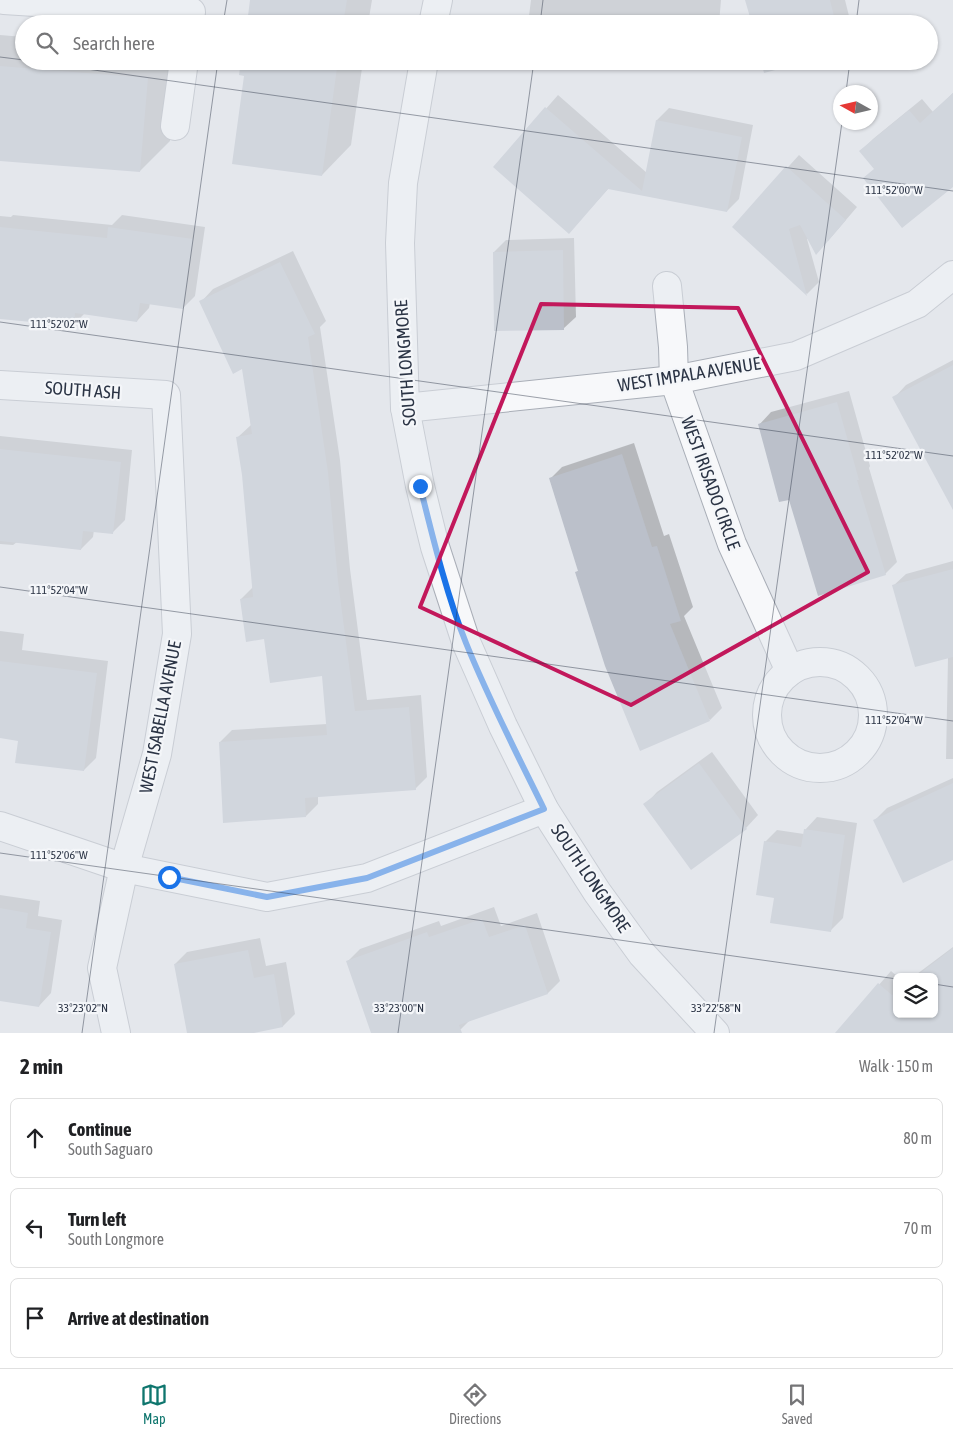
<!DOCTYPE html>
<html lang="en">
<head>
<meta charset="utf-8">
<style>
	body { margin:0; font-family:"Asap Condensed",sans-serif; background:#f6f6f6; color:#202124 }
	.controls { position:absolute; right:15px; bottom:15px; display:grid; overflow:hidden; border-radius:8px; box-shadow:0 1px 4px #0004 }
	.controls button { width:45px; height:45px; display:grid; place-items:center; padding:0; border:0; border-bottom:1px solid #e0e0e0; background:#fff; color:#202124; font:25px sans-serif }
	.compass { position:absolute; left:833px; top:85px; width:45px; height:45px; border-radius:50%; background:#fff; box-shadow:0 1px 4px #0004; rotate:278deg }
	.stop { position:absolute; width:15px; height:15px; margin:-11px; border:4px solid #1a73e8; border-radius:50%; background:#fff }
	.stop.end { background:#1a73e8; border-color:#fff; box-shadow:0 1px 5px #0008 }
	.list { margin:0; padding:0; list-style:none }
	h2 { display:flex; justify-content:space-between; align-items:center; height:65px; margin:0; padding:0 20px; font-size:21px }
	h2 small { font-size:16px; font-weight:400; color:#757577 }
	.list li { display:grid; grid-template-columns:32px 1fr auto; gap:15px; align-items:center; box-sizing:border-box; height:80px; margin:0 10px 10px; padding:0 10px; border:1px solid #e0e0e0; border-radius:8px }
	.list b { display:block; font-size:19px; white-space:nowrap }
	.list p { margin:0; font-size:16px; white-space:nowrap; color:#757577 }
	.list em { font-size:16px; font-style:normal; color:#757577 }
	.icon { flex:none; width:28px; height:28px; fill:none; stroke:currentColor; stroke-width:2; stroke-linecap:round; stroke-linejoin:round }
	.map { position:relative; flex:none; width:953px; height:1033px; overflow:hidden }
	.search { position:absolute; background:#fff; box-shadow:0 1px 4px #0004; left:15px; right:15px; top:15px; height:55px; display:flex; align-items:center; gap:12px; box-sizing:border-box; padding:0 18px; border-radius:28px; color:#757577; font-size:19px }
	.sheet { height:335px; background:#fff }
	nav { display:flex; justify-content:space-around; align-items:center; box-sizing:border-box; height:70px; border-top:1px solid #e0e0e0; background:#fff; font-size:14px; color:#757577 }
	nav a { display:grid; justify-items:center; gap:2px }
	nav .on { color:#0f766e }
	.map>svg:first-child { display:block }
	.shadow { fill:#0003 }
	.building { fill:#bbc0ca }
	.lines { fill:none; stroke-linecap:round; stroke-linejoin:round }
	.minor-casing { stroke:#a9aeb7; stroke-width:30 }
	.minor { stroke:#f7f8fa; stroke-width:28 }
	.route { stroke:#1a73e8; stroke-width:6 }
	.marked { fill:none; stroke:#c2185b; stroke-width:4; stroke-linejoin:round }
	.ticks { fill:none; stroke:#2b3445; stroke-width:1; stroke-opacity:0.45 }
	.labels { text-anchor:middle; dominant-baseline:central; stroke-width:4.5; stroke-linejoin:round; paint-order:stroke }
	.street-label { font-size:18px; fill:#2b3445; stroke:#f4f6f9 }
	.ticks-label { font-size:12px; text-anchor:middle; fill:#2b3445; stroke:#f4f6f9; stroke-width:4.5; stroke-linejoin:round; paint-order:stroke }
</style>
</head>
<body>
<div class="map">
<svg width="953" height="1033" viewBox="0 0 953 1033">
	<rect width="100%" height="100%" fill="#e4e7ec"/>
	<g class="shadow">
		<polygon points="251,0 372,0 368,24 248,24"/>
		<polygon points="531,0 721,0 719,24 528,24"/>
		<polygon points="747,0 845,0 851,24 753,24"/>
		<polygon points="0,35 24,37 24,61 176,61 170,141 140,171 0,160"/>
		<polygon points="243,61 363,61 351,145 322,175 246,75"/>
		<polygon points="953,93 953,186 875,168 861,151 873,139 922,99 933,112"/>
		<polygon points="558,95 647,173 657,120 669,108 753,125 739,199 727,211 609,188 569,232 495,167"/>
		<polygon points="799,155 857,207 828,241 807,239 819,282 807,294 734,227"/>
		<polygon points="13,215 112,225 122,215 205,227 195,296 183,308 150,303 149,308 137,321 85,313 73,325 0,318 0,216 11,217"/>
		<polygon points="574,238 576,317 563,329 494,252 506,240"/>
		<polygon points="293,251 326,321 320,327 340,460 350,569 367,700 421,695 427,777 415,789 318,796 318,804 306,816 220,742 232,730 327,724 323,674 265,638 241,599 253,587 243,475 238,437 251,425 243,368 201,302 213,289"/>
		<polygon points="953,360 953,469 894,398 906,385"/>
		<polygon points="849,391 870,466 869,468 897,562 885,574 790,498 759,425 771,412"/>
		<polygon points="0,436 132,450 125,520 113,532 94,530 93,537 81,549 17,542 13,545 0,544"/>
		<polygon points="634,443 664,536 669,534 693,607 684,616 722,708 710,720 576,573 579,570 550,479 562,467"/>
		<polygon points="953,561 953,759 946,759 948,657 893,586 906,574"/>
		<polygon points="0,631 24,634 22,650 108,661 96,758 84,770 20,740 0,737"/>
		<polygon points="712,752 758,815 746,828 691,868 645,805 657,792"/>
		<polygon points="953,778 953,858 875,820 887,808"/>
		<polygon points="817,817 857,823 843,918 831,930 775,897 765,842 777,830 804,834 805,830"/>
		<polygon points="0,895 40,901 38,916 62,920 51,993 39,1006 0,999"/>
		<polygon points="494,907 501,926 537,913 560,981 548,993 470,1020 461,1029 451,1033 373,1033 347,962 360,949 439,921 441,926"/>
		<polygon points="260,938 266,966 286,962 295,1014 283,1026 247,1033 212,1033 187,1029 175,964 187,952"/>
		<polygon points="953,947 953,1029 948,1033 837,1033 891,971 898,977 897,1014 934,1014 934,977 913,977"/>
	</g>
	<g class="building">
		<polygon points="250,0 347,0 343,24 247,24"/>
		<polygon points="745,0 830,0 836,24 752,24"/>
		<polygon points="241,61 338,61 322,176 232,164 244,76 239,75"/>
		<polygon points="761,61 809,61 764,73"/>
		<polygon points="0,66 148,78 140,172 0,161"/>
		<polygon points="953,93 953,187 902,228 863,178 874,169 859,151 909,110 920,123"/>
		<polygon points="545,107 642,191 656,120 742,137 727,212 608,189 569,234 493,167"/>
		<polygon points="786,166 846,220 816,255 800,225 789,229 807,296 732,227"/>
		<polygon points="0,227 107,238 108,227 193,239 183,309 140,303 137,322 75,313 74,326 0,319"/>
		<polygon points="563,250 564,330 494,331 493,252"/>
		<polygon points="280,262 315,334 308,337 328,472 338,581 355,711 409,707 416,790 305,798 306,817 223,823 219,742 327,735 322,676 270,683 264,639 246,642 240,599 253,597 242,475 236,437 252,434 242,369 233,374 199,301"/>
		<polygon points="953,365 953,510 892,397"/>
		<polygon points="837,402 859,480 857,480 886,575 818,596 789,500 779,502 758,424"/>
		<polygon points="0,449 121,462 113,534 83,531 81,550 0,541"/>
		<polygon points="622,454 652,547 657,546 681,621 670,624 710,721 640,751 605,666 575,572 578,571 549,478"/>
		<polygon points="953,569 953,657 915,667 892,585"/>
		<polygon points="0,661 97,673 84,771 15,763 18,741 0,738"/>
		<polygon points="699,763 747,829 691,870 643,804"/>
		<polygon points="953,783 953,860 903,883 873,820"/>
		<polygon points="804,829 845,835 831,932 770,923 774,898 756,895 764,841 801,847"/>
		<polygon points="0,908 28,913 26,928 51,932 39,1007 0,1001"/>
		<polygon points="482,919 489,937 525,925 548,994 459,1025 462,1033 371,1033 346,961 427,932 429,937"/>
		<polygon points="953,948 953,1033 835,1033 878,983 892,995 897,991 897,1014 934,1014 934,977 915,977"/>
		<polygon points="248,950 254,978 274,974 283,1027 254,1033 187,1033 174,964"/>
	</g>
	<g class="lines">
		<g class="minor-casing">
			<g id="minor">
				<polyline points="4,0 191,12"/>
				<polyline points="433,24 438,0"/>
				<polyline points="424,61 403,183 400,243 405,408 420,486 435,547 466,642 503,726 544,809 597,892 642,954 715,1033"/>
				<polyline points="175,126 184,61"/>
				<polyline points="667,286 673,347 674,380 732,544 790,671"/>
				<polyline points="0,385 166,395 177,634 157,754 124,868 102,968 116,1033"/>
				<polyline points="405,408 674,380 796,356 917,304 953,275"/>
				<circle cx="820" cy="715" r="53"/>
				<polyline points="0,826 124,868 267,897 367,878 544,809"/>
			</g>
		</g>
		<use href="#minor" class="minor"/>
	</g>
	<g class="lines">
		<path class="route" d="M169,877l98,20 100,-19 177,-69c-27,-55 -55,-109 -78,-166 -20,-50 -33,-105 -46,-157"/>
	</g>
	<path d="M0 0H953V1033H0ZM541,304l197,4 130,264 -237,133 -211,-98z" fill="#e4e7ec" fill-opacity=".55" fill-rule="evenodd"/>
	<path class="marked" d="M541,304l197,4 130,264 -237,133 -211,-98z"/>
	<path class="ticks" d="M223,24l4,-24M540,24l3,-24M856,24l3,-24M0,57l24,3M30,61l923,130M846,92l4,-31M0,322l953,134M0,587l953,134M0,853l897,126M934,984l19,3M82,1033l136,-972M398,1033l136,-972M714,1033l128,-911"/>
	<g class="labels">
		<g class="street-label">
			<text transform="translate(405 363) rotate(-94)">SOUTH LONGMORE</text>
			<text transform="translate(689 374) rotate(-9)">WEST IMPALA AVENUE</text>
			<text transform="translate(83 390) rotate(4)">SOUTH ASH</text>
			<text transform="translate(711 483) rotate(70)">WEST IRISADO CIRCLE</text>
			<text transform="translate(160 717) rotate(-79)">WEST ISABELLA AVENUE</text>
			<text transform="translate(591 878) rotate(56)">SOUTH LONGMORE</text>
		</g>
	</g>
	<g class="ticks-label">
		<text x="894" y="194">111°52'00"W</text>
		<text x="59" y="328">111°52'02"W</text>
		<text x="894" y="459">111°52'02"W</text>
		<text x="59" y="594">111°52'04"W</text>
		<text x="894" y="724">111°52'04"W</text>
		<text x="59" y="859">111°52'06"W</text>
		<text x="83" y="1012">33°23'02"N</text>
		<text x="399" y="1012">33°23'00"N</text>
		<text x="716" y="1012">33°22'58"N</text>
	</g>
</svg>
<div class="controls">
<button><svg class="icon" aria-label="layers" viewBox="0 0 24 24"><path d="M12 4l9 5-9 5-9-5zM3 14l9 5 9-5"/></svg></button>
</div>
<svg class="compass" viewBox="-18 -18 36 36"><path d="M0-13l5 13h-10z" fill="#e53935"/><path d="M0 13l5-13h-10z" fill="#757577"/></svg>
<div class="stop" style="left:169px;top:877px"></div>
<div class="stop end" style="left:420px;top:486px"></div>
<div class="search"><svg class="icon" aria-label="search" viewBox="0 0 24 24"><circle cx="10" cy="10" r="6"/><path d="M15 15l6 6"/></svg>Search here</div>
</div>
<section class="sheet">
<h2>2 min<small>Walk · 150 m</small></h2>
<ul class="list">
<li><svg class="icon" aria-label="ahead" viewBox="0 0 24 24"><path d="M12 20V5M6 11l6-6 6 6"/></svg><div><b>Continue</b><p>South Saguaro</p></div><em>80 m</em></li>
<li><svg class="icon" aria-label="left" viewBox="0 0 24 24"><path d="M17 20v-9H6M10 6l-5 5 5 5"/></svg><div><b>Turn left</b><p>South Longmore</p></div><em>70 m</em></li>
<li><svg class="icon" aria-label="arrive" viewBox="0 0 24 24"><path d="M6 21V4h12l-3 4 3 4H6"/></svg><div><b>Arrive at destination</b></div></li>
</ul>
</section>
<nav>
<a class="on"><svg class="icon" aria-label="map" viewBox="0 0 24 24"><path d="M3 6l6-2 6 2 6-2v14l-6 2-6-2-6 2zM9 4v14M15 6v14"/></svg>Map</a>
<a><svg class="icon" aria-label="directions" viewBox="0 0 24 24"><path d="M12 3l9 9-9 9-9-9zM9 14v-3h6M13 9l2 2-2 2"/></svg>Directions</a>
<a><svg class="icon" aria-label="saved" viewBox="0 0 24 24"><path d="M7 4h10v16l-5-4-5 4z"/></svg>Saved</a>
</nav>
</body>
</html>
